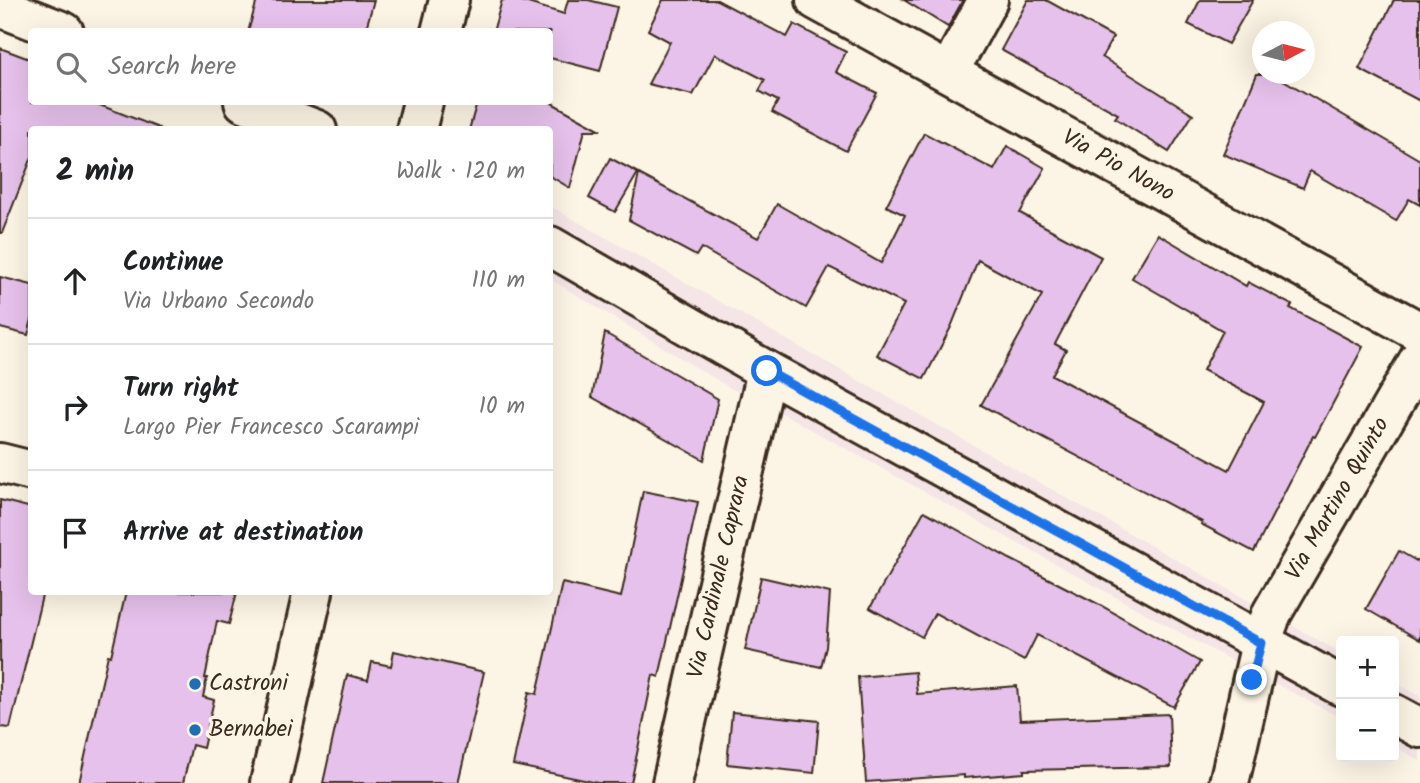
<!DOCTYPE html>
<html lang="en">
<head>
<meta charset="utf-8">
<style>
	body { margin:0; font-family:Kalam,sans-serif; background:#f6f6f6; color:#202124 }
	.controls { position:absolute; right:21px; bottom:21px; display:grid; overflow:hidden; border-radius:7px; box-shadow:0 7px 28px #0002 }
	.controls button { width:63px; height:63px; display:grid; place-items:center; padding:0; border:0; border-bottom:2px solid #e0e0e0; background:#fff; color:#202124; font:35px sans-serif }
	.compass { position:absolute; left:1252px; top:21px; width:63px; height:63px; border-radius:50%; background:#fff; box-shadow:0 7px 28px #0002; rotate:83deg }
	.stop { position:absolute; width:21px; height:21px; margin:-16px; border:5px solid #1a73e8; border-radius:50%; background:#fff }
	.stop.end { background:#1a73e8; border-color:#fff; box-shadow:0 2px 7px #0008 }
	.list { margin:0; padding:0; list-style:none }
	h2 { display:flex; justify-content:space-between; align-items:center; height:91px; margin:0; padding:0 28px; font-size:30px }
	h2 small { font-size:23px; font-weight:400; color:#757577 }
	.list li { display:grid; grid-template-columns:46px 1fr auto; gap:21px; align-items:center; box-sizing:border-box; height:126px; padding:0 28px; border-top:2px solid #e0e0e0 }
	.list b { display:block; font-size:26px; white-space:nowrap }
	.list p { margin:0; font-size:23px; white-space:nowrap; color:#757577 }
	.list em { font-size:23px; font-style:normal; color:#757577 }
	.icon { flex:none; width:38px; height:38px; fill:none; stroke:currentColor; stroke-width:2; stroke-linecap:round; stroke-linejoin:round }
	.map { position:relative; flex:none; width:1420px; height:783px; overflow:hidden }
	.search { position:absolute; background:#fff; box-shadow:0 7px 28px #0002; left:28px; top:28px; width:525px; height:77px; display:flex; align-items:center; gap:18px; box-sizing:border-box; padding:0 24px; border-radius:7px; color:#757577; font-size:26px }
	.panel { position:absolute; background:#fff; box-shadow:0 7px 28px #0002; left:28px; top:126px; width:525px; height:469px; border-radius:7px }
	.map>svg:first-child { display:block }
	.built { fill:#f5e5e7 }
	.building { fill:#e6c1eb; stroke:#3b2a1e; stroke-width:2 }
	.lines { fill:none; stroke-linecap:round; stroke-linejoin:round }
	.minor-casing { stroke:#3b2a1e; stroke-width:44 }
	.major-casing { stroke:#3b2a1e; stroke-width:44 }
	.minor { stroke:#fcf5e5; stroke-width:38 }
	.major { stroke:#fcf5e5; stroke-width:38 }
	.route { stroke:#1a73e8; stroke-width:9 }
	.poi-dot { fill:#1f6fb2; stroke:#fcf5e5; stroke-width:2.5 }
	.labels { text-anchor:middle; dominant-baseline:central; stroke-width:7; stroke-linejoin:round; paint-order:stroke }
	.street-label { font-size:23px; fill:#3b2a1e; stroke:#fcf5e5 }
	.poi-label { font-size:23px; fill:#3b2a1e; stroke:#fcf5e5; text-anchor:start }
</style>
</head>
<body>
<div class="map">
<svg width="1420" height="783" viewBox="0 0 1420 783">
	<rect width="100%" height="100%" fill="#fcf5e5"/>
	<filter id="ink" filterUnits="userSpaceOnUse"><feTurbulence type="fractalNoise" baseFrequency=".0143" numOctaves="2"/><feDisplacementMap in="SourceGraphic" scale="14" xChannelSelector="R" yChannelSelector="G"/><feConvolveMatrix kernelMatrix="1 2 1 2 8 2 1 2 1" color-interpolation-filters="sRGB"/></filter>
	<g filter="url(#ink)">
		<g class="built">
			<polygon points="550,206 1341,653 1341,718 1221,655 774,409 732,389 550,279"/>
			<polygon points="1394,682 1420,696 1420,761 1394,746"/>
		</g>
		<g class="building">
			<polygon points="257,0 374,0 365,32 248,32"/>
			<polygon points="502,0 518,0 564,14 568,0 588,0 617,7 600,71 550,58 550,32 493,32"/>
			<polygon points="663,0 717,0 787,37 794,24 846,52 836,72 877,93 846,151 772,112 778,101 759,91 765,80 715,54 693,95 648,84 670,42 648,30"/>
			<polygon points="904,0 963,0 948,27"/>
			<polygon points="1028,0 1046,0 1113,37 1102,57 1193,114 1169,152 1115,118 1118,114 1001,50"/>
			<polygon points="1200,0 1253,0 1228,44 1188,24"/>
			<polygon points="1394,0 1420,0 1420,101 1359,69"/>
			<polygon points="0,48 32,60 32,102 92,102 159,128 158,130 32,130 32,157 2,233 0,233"/>
			<polygon points="1257,74 1273,74 1420,160 1420,205 1409,199 1396,221 1310,171 1303,188 1223,154"/>
			<polygon points="550,102 601,130 585,130 570,188 550,176 550,130 469,130 477,102"/>
			<polygon points="924,133 994,170 1007,146 1045,168 1020,213 1101,257 1055,344 1066,350 1052,375 1229,470 1264,402 1203,370 1223,331 1132,278 1158,234 1246,286 1248,282 1292,305 1290,308 1363,347 1315,437 1313,436 1254,552 1201,524 1202,522 981,405 1042,295 978,260 951,327 924,379 877,355 904,304 829,267 806,308 701,248 696,256 629,220 639,174 758,238 777,204 881,263 905,215 886,206"/>
			<polygon points="610,158 638,173 615,212 589,198"/>
			<polygon points="0,277 32,285 32,319 28,335 0,328"/>
			<polygon points="605,333 718,399 704,460 592,397"/>
			<polygon points="643,491 698,502 659,677 653,675 631,783 598,783 513,765 529,692 537,694 562,583 621,597"/>
			<polygon points="0,500 32,508 32,592 43,592 10,728 0,727"/>
			<polygon points="924,511 1010,559 1100,605 1200,662 1174,707 1037,635 1024,661 935,613 922,637 870,608"/>
			<polygon points="1399,551 1420,563 1420,640 1366,609"/>
			<polygon points="761,577 830,593 826,647 821,667 745,650"/>
			<polygon points="126,592 237,592 229,624 217,621 205,678 207,678 203,697 214,700 203,748 192,745 183,783 79,783 108,655 111,656"/>
			<polygon points="394,651 484,672 458,783 323,783 347,675 368,680 372,662 391,666"/>
			<polygon points="915,672 917,694 1017,686 1020,720 1169,714 1171,767 1024,770 1024,773 964,778 964,775 866,782 858,677"/>
			<polygon points="732,712 819,721 814,773 727,764"/>
		</g>
		<g class="lines">
			<g class="minor-casing">
				<g id="minor">
					<polyline points="816,0 1420,332"/>
					<polyline points="0,7 64,32"/>
					<polyline points="959,53 988,0"/>
					<polyline points="244,102 317,130"/>
					<polyline points="550,246 767,371 1341,686"/>
					<polyline points="0,463 32,471"/>
					<polyline points="1394,714 1420,728"/>
					<polyline points="672,783 767,371"/>
					<polyline points="1229,783 1261,643 1272,613 1420,358"/>
				</g>
			</g>
			<g class="major-casing">
				<g id="major">
					<polyline points="441,32 449,0"/>
					<polyline points="416,130 423,102"/>
					<polyline points="270,783 313,592"/>
				</g>
			</g>
			<use href="#minor" class="minor"/>
			<use href="#major" class="major"/>
		</g>
	</g>
	<g class="lines" filter="url(#ink)">
		<polyline class="route" points="767,371 1261,643 1252,680"/>
	</g>
	<g class="poi-dot">
		<circle cx="195" cy="684" r="7"/>
		<circle cx="195" cy="730" r="7"/>
	</g>
	<g class="labels">
		<g class="street-label">
			<text transform="translate(1118 166) rotate(29)">Via Pio Nono</text>
			<text transform="translate(1338 499) rotate(-60)">Via Martino Quinto</text>
			<text transform="translate(719 577) rotate(-77)">Via Cardinale Caprara</text>
		</g>
		<g class="poi-label">
			<text x="209" y="684">Castroni</text>
			<text x="209" y="730">Bernabei</text>
		</g>
	</g>
</svg>
<div class="controls">
<button>+</button>
<button>−</button>
</div>
<svg class="compass" viewBox="-18 -18 36 36"><path d="M0-13l5 13h-10z" fill="#e53935"/><path d="M0 13l5-13h-10z" fill="#757577"/></svg>
<div class="stop" style="left:767px;top:371px"></div>
<div class="stop end" style="left:1252px;top:680px"></div>
<div class="search"><svg class="icon" aria-label="search" viewBox="0 0 24 24"><circle cx="10" cy="10" r="6"/><path d="M15 15l6 6"/></svg>Search here</div>
<section class="panel">
<h2>2 min<small>Walk · 120 m</small></h2>
<ul class="list">
<li><svg class="icon" aria-label="ahead" viewBox="0 0 24 24"><path d="M12 20V5M6 11l6-6 6 6"/></svg><div><b>Continue</b><p>Via Urbano Secondo</p></div><em>110 m</em></li>
<li><svg class="icon" aria-label="right" viewBox="0 0 24 24"><path d="M7 20v-9h11M14 6l5 5-5 5"/></svg><div><b>Turn right</b><p>Largo Pier Francesco Scarampi</p></div><em>10 m</em></li>
<li><svg class="icon" aria-label="arrive" viewBox="0 0 24 24"><path d="M6 21V4h12l-3 4 3 4H6"/></svg><div><b>Arrive at destination</b></div></li>
</ul>
</section>
</div>
</body>
</html>
